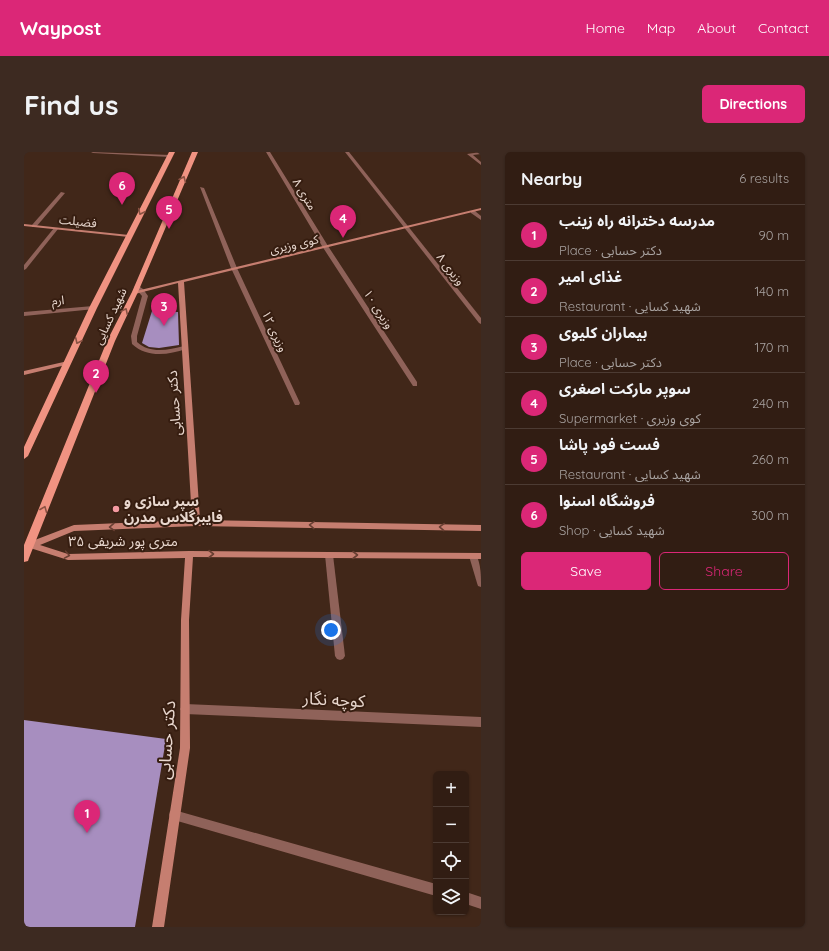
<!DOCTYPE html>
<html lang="en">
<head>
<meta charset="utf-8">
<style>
	body { margin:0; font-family:Quicksand,"Noto Sans Arabic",sans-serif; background:#3d2a21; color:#f1f3f6 }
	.controls { position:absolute; right:12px; bottom:12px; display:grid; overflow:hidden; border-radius:6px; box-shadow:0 1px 3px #0004 }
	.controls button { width:36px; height:36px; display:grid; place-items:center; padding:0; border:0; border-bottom:1px solid #4c3b33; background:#311d13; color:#f1f3f6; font:20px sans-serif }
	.you { position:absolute; left:307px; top:478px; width:14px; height:14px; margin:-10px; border:3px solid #fff; border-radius:50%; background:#1a73e8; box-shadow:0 0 0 6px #1a73e833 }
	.badge { display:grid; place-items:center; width:26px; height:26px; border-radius:50%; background:#db2777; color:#fff; font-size:13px; font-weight:700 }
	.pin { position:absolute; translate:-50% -33px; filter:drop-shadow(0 1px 2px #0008) }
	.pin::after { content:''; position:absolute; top:21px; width:14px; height:12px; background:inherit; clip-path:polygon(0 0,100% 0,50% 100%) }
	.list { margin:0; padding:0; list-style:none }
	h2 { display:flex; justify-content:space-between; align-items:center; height:52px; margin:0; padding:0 16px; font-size:17px }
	h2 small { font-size:13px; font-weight:400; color:#a8a2a0 }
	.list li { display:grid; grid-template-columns:26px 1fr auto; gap:12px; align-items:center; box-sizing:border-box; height:56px; padding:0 16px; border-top:1px solid #4c3b33 }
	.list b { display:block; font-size:15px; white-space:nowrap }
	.list p { margin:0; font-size:13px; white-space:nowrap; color:#a8a2a0 }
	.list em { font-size:13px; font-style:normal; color:#a8a2a0 }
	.actions { display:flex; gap:8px; padding:12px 16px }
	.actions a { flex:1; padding:9px 0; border:1px solid #db2777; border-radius:6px; text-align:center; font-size:14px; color:#db2777 }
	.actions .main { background:#db2777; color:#fff }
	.icon { flex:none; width:22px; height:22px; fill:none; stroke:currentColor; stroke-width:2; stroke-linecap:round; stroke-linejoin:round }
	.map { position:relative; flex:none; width:457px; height:775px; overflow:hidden; border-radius:6px }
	header { display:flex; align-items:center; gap:24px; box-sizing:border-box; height:56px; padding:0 20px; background:#db2777; color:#fff }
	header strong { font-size:19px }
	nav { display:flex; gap:22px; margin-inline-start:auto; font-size:14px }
	.intro { display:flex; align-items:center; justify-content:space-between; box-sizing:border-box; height:96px; padding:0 24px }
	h1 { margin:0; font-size:28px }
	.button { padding:10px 18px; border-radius:6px; background:#db2777; color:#fff; font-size:14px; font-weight:700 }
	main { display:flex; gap:24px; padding:0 24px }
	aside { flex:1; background:#311d13; border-radius:6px; box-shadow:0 1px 3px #0004 }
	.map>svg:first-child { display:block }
	.building { fill:#a78ebf }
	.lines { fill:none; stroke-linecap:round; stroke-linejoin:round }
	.street { fill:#8f6259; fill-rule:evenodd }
	.secondary { fill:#c67e70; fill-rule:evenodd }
	.primary { fill:#f09382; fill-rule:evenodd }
	.oneway { stroke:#8a5243 }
	.oneway2 { stroke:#683f32 }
	.poi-dot { fill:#f49aa1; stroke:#361d10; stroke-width:1.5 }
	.labels { text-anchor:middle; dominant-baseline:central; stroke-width:4; stroke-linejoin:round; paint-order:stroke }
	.far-street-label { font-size:12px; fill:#e9d8cf; stroke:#361d10 }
	.street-label { font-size:14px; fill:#e9d8cf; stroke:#361d10 }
	.poi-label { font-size:14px; font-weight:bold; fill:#e9d8cf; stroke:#361d10; text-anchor:start }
	.near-street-label { font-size:17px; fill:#e9d8cf; stroke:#361d10 }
</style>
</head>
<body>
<header>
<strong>Waypost</strong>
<nav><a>Home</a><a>Map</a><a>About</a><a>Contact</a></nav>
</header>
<div class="intro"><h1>Find us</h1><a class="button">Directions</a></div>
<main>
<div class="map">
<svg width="457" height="775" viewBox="0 0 457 775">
	<rect width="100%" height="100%" fill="#412719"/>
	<g class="building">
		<polygon points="128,159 154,160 155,193 135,196 125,195 118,191"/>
		<polygon points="0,568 142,587 111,775 0,775"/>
	</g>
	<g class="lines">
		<g class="street">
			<polygon points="67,0 146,3 148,4 146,5 69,1"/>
			<polygon points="242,0 246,0 304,94 393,230 393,234 389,234 298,94"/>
			<polygon points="321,0 325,0 457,166 457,172 455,171"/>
			<polygon points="457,0 457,2 449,3 457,10 457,13 443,2"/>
			<polygon points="176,35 180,36 213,116 276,251 275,253 271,253 270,251 207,116"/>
			<polygon points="37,40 41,41 12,75 8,75 8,73"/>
			<polygon points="447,59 451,59 457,64 457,68 447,61"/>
			<polygon points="30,76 34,77 2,117 0,118 0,113"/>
			<path d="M113,133l6,4 5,7 -11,40v6c13,12 31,8 47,4l2,1v2c-18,6 -39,9 -54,-5l-1,-8 11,-40 -8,-9z"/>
			<polygon points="69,154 72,156 71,157 0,164 0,160"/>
			<polygon points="305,400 308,401 309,403 321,504 319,507 316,508 313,507 311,504 301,403 302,401"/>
			<path d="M449,401l3,1c5,11 5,21 5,33l-3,-1 -1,-3 -8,-27 1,-2z"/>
			<polygon points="161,552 457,565 457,575 161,562 158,560 156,557 158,554"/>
			<polygon points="150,658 412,732 412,744 150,668 146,667 145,663 146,659"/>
			<polygon points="442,740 457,745 457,757 442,752"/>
		</g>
		<g class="secondary">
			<polygon points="457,56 457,58 160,130 176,368 457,373 457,379 172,374 50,379 16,393 44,402 165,399 457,401 457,407 169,405 165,468 166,596 140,775 128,775 156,596 157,468 161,406 44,408 3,395 2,393 3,391 50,373 168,368 154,131 111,142 108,140"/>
			<polygon points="0,72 105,83 107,84 105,85 0,74"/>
			<polygon points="44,209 47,211 46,212 0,223 0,219"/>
		</g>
		<g class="primary">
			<polygon points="145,0 151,0 73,156 4,304 0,307 0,295 65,156"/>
			<polygon points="168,0 174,0 114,140 91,189 5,406 4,409 0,410 0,393 83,189 108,140"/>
		</g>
	</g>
	<defs><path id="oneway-chevron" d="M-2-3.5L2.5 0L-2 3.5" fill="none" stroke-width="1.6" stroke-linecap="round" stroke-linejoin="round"/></defs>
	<g class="oneway">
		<use href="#oneway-chevron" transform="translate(159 27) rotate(-67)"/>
		<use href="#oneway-chevron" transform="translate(117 60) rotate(117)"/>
		<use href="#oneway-chevron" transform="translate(101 159) rotate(-64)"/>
		<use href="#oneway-chevron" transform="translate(54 189) rotate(115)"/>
		<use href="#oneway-chevron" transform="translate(20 357) rotate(-68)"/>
	</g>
	<g class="oneway2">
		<use href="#oneway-chevron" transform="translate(288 373) rotate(-179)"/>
		<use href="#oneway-chevron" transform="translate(88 375) rotate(178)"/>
		<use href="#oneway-chevron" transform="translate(418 375) rotate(-179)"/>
		<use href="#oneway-chevron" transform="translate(187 402)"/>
		<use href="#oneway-chevron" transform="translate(43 403) rotate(10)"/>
		<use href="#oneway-chevron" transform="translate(331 403)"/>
	</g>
	<circle class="poi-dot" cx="92" cy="357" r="4"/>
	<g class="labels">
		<g class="far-street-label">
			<text transform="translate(281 42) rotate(59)">متری ۸</text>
			<text transform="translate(54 69) rotate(6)">فضیلت</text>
			<text transform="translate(270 92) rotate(-13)">کوی وزیری</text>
			<text transform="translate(427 117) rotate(52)">وزیری ۸</text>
			<text transform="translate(34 148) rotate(-5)">ارم</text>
			<text transform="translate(355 157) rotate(57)">وزیری ۱۰</text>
			<text transform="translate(86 164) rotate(-65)">شهید کسایی</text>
			<text transform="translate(251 179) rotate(65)">وزيری ۱۲</text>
		</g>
		<g class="street-label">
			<text transform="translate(150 251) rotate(-94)">دکتر حسابی</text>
			<text x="99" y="389">۳۵ متری پور شریفی</text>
		</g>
		<g class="poi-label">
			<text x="100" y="349">سپر سازی و<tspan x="100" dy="16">فایبرگلاس مدرن</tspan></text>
		</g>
		<g class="near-street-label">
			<text transform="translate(310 547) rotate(3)">کوچه نگار</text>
			<text transform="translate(142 588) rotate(-86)">دکتر حسابی</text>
		</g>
	</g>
</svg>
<div class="controls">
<button>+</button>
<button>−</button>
<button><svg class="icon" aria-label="locate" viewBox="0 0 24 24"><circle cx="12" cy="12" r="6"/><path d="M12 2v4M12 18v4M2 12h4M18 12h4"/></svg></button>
<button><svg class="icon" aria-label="layers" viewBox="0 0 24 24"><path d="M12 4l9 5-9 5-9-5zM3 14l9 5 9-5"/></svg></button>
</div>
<div class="you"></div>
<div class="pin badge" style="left:63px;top:681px">1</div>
<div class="pin badge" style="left:72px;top:241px">2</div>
<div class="pin badge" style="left:140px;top:174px">3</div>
<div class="pin badge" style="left:319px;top:86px">4</div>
<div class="pin badge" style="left:145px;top:77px">5</div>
<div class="pin badge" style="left:98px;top:53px">6</div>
</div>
<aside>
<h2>Nearby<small>6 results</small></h2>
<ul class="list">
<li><span class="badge">1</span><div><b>مدرسه دخترانه راه زینب</b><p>Place · دکتر حسابی</p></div><em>90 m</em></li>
<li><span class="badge">2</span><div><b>غذای امیر</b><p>Restaurant · شهید کسایی</p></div><em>140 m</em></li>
<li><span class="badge">3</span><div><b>بیماران کلیوی</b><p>Place · دکتر حسابی</p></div><em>170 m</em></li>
<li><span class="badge">4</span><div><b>سوپر مارکت اصغری</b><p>Supermarket · کوی وزیری</p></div><em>240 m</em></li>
<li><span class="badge">5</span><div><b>فست فود پاشا</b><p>Restaurant · شهید کسایی</p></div><em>260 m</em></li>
<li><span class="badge">6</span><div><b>فروشگاه اسنوا</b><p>Shop · شهید کسایی</p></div><em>300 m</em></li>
</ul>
<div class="actions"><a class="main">Save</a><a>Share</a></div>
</aside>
</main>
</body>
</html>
